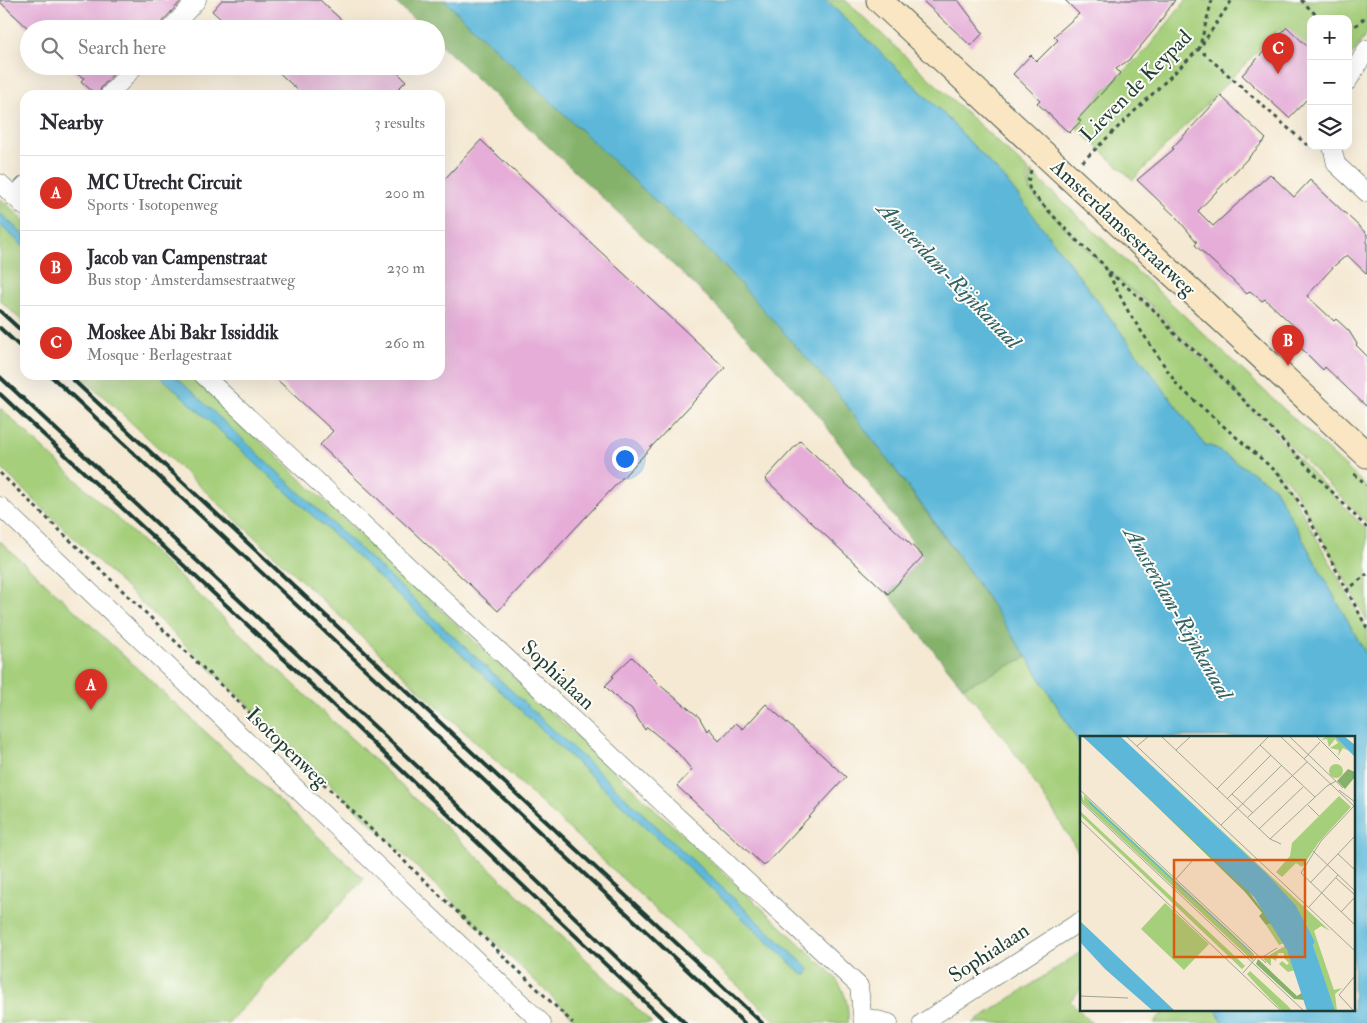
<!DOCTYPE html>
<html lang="en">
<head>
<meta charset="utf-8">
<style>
	body { margin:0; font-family:"IM FELL Double Pica",serif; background:#f7f7f7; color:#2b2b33 }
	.controls { position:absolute; right:15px; top:15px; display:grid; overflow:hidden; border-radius:10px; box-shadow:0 5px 20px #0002 }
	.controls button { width:45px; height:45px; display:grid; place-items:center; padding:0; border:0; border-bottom:1px solid #e1e1e2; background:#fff; color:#2b2b33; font:25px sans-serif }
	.you { position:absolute; left:624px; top:458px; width:18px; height:18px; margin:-12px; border:4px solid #fff; border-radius:50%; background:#1a73e8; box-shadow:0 0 0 8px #1a73e833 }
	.badge { display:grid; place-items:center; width:32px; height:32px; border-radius:50%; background:#d93025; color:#fff; font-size:16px; font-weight:700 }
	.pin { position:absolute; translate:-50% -41px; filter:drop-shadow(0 1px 2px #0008) }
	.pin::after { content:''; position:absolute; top:26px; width:18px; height:15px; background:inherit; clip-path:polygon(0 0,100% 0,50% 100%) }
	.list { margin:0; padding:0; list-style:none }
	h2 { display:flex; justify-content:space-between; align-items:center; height:65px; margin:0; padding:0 20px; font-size:21px }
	h2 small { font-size:16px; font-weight:400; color:#7c7c81 }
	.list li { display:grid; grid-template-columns:32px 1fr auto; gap:15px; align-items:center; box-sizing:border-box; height:75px; padding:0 20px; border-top:1px solid #e1e1e2 }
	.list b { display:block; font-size:19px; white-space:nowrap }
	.list p { margin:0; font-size:16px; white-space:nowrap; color:#7c7c81 }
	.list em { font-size:16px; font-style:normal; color:#7c7c81 }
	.icon { flex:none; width:28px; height:28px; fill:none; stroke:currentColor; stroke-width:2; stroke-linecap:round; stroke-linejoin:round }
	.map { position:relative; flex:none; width:1367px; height:1023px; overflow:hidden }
	.search { position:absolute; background:#fff; box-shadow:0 5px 20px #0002; left:20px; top:20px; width:425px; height:55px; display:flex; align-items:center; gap:12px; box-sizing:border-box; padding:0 18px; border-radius:28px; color:#7c7c81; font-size:19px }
	.panel { position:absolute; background:#fff; box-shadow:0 5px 20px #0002; left:20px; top:90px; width:425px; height:290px; border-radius:15px }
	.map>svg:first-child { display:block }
	.green { fill:#a6cf7b; stroke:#628658 }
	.forest { fill:#84b26b; stroke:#527850 }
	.water { fill:#5cb7d9; stroke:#3e7a86 }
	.building { fill:#e5add8 }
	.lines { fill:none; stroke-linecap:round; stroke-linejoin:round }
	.minor-casing { stroke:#3f574c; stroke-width:19 }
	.secondary-casing { stroke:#3f574c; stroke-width:27 }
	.path { stroke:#3f574c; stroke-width:3; stroke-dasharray:4 4; stroke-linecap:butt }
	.minor { stroke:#fff; stroke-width:18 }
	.secondary { stroke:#fbe6c3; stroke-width:25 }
	.rail { stroke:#1f3d34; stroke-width:4 }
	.labels { text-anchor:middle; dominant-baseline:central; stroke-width:4; stroke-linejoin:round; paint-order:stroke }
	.street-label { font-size:21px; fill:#1f3d34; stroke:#fdfcf7 }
	.water-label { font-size:22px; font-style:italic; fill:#316266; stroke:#fdfcf7 }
	.inset-road { fill:none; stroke:#9fa493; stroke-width:1 }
	.view { fill:#de580e; fill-opacity:0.15; stroke:#de580e; stroke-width:2.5 }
	.inset-edge { fill:none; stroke:#1f3d34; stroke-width:2.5 }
</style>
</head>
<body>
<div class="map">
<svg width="1367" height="1023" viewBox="0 0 1367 1023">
	<rect width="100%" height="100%" fill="#fdfcf7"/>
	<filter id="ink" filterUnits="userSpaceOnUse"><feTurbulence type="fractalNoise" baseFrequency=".02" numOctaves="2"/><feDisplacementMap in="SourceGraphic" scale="10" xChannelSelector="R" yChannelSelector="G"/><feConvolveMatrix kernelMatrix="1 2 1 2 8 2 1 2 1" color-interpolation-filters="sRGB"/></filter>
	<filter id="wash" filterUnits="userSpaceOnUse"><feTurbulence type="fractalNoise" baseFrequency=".0096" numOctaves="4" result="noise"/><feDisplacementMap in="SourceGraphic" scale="20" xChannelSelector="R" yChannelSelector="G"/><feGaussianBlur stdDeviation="1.12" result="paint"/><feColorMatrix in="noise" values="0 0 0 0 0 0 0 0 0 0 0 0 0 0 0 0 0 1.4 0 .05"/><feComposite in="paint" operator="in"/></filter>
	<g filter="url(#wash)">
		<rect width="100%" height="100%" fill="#f5e9d3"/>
		<g class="green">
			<polygon points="826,0 845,0 1029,171 1027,183 1030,191 1074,238 1103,265 1108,272 1128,287 1141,301 1152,309 1176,336 1205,361 1363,526 1367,531 1367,621 1334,559 1289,482 1272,466 1287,485 1367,629 1367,656 1274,487 1213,447 1205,445 1046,232 1005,179 939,109"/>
			<polygon points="1186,0 1367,0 1367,33 1348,61 1348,19 1311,19 1311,53 1279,29 1133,180 1072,123 1147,49"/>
			<polygon points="1031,172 1367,487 1367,523 1235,391 1205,358 1179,336 1154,308 1112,274 1046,208 1031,191 1029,185"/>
			<polygon points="0,198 25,221 25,324 0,300"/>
			<path d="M80,375h109l641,597c14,15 19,30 18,51h-70z"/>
			<polygon points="0,408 569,943 652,1023 579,1023 0,467"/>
			<polygon points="0,541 364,879 228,1023 0,1023"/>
			<polygon points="1027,657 1081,746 1081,856 1054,812 1008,743 963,687"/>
			<polygon points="1081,952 1081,989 1070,1001 1092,1023 973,1023"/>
			<polygon points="1166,1009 1216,1009 1222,1023 1154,1023"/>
		</g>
		<polygon class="forest" points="393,0 444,0 727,269 767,312 835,390 875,442 974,578 1027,657 963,687 888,594 923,556 815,411 746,336 705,295 436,40 436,29 424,29"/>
		<g class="water">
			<polygon points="444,0 826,0 939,109 1005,179 1046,232 1205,445 1213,447 1274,487 1367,656 1367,1023 1222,1023 1216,1009 1353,1009 1353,737 1081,737 1081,746 1034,668 974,578 925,509 835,390 727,269"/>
			<polygon points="0,213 25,236 25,248 0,225"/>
			<polygon points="159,375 174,375 808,968 809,971 807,975 802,974 338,539"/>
		</g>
		<g id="blocks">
			<g class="building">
				<polygon points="0,0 182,0 162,22 160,29 29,29 0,2"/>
				<polygon points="222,0 320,0 351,29 232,29 212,11"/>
				<polygon points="922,0 958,0 983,33 971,46"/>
				<polygon points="1065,0 1175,0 1155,29 1130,59 1116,69 1120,73 1078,119 1081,121 1069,133 1037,103 1040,100 1013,74 1031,55 1037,61 1058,40 1054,36 1079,14"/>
				<polygon points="1287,27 1311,50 1311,95 1289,118 1242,75"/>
				<polygon points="63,66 120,66 101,88 99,95 96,95 81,81 84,78"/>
				<polygon points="272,66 391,66 406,81 392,95 303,95"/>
				<polygon points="1221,96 1266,139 1198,211 1213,226 1270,174 1294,197 1310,180 1367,234 1367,274 1347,255 1334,266 1307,296 1334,321 1336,319 1349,331 1357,344 1356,345 1367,356 1367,407 1325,367 1323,370 1293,340 1294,338 1289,333 1295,327 1265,299 1262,301 1250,291 1247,294 1195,245 1197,242 1176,217 1137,180 1174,149 1172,148"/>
				<polygon points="481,140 725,368 498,611 320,445 333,431 272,375 440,375 440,184"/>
				<polygon points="800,441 923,556 888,594 765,479"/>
				<polygon points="632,657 662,687 699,717 707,731 709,728 719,741 736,723 743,729 766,704 846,777 764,866 677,786 692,770 676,751 647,727 645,730 631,708 620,701 605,686 614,677 612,676"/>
			</g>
		</g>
	</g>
	<g filter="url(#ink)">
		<use href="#blocks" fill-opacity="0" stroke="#3f574c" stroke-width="1"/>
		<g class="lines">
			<g class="minor-casing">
				<g id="minor">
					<polyline points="170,29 197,0"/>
					<polyline points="1348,81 1367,49"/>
					<polyline points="109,95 135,66"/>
					<polyline points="1332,146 1336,164 1367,193"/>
					<polyline points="0,183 25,207"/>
					<polyline points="14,197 25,185"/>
					<polyline points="203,375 859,986 863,1023"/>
					<polyline points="0,506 542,1023"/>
					<polyline points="864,1018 873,1019 889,1023"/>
					<polyline points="922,1023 1079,922"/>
				</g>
			</g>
			<g class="secondary-casing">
				<polyline id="secondary" points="879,0 1367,455"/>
			</g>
			<g class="path">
				<polyline points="1212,0 1199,49 1306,144 1311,145"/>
				<polyline points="1301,0 1320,19"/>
				<polyline points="1348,29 1358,24 1367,15"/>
				<polyline points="1082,162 1199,49 1232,0"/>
				<polyline points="1031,170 1028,182 1030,191 1074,238 1104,265 1129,313 1178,386 1229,431 1279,474 1304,509 1367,628"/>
				<polyline points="1109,272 1152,308 1175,334 1205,360 1367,528"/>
				<polyline points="0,473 573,1023"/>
				<polyline points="1354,474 1367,485"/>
				<polyline points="1346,591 1367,574"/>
			</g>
			<use href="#minor" class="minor"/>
			<use href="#secondary" class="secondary"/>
			<g class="rail">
				<polyline points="0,311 25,334"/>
				<polyline points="0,328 25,351"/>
				<polyline points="50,375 744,1023"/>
				<polyline points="68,375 762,1023"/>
				<polyline points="0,377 419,768 685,1023"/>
				<polyline points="0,394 331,703 667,1023"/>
			</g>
		</g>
	</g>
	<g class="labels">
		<g class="street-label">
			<text transform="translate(1136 86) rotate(-45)">Lieven de Keypad</text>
			<text transform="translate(1123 228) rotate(43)">Amsterdamsestraatweg</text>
			<text transform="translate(558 675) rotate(43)">Sophialaan</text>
			<text transform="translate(287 748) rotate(44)">Isotopenweg</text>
			<text transform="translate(989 953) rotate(-33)">Sophialaan</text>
		</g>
		<g class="water-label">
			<text transform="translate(949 275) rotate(46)">Amsterdam-Rijnkanaal</text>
			<text transform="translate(1178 613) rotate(60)">Amsterdam-Rijnkanaal</text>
		</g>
	</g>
	<g transform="translate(1080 736)">
		<rect width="275" height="275" fill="#f5e9d3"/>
		<path d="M40,0l210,195 -9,-5 -7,5 20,59 8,-2 -7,6 2,17 -4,-1 -20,-65 2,-3 -45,-65zM247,0h7l15,15 -6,-3 -5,8 1,-6 -9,-2 8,-5 -3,-4 -6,8 -2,-8 -6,1zM249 35a7 7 0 1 1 14 0a7 7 0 1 1-14 0ZM0,55l4,10v-6l170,159 -1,7 -173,-161zM259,60l12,11 -32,35 -17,25 -6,-4 -14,14 -6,-5 14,-16 2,-13zM0,75l158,148 7,7 -3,3 -162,-154zM85,167l44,41 -25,26 -43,-41zM192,187l12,20 -5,2 -13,-20zM205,210l9,18 9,28 -8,-22 -7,2 -9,-8 3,-3 5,4 2,-2 -5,-5v-5h-6l-2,8 -5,-3v8l-8,-7zM170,235l38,35 4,5h-10l-27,-28 -8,-9z" fill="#a6cf7b"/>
		<path d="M32,27h1l131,122 28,38 -6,2 -7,-9 3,-3 -17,-21zM268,33l7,3v5l-10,12 -8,-8zM178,223l39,37 6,-4 2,8 -11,-1 -24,-26 23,25 -37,-34z" fill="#84b26b"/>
		<path d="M2,0h38l147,138 29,32 19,36 -2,3 22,66h-28l-20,-61 -33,-53zM254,0h10l11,9v12zM8,64l163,152v1l-161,-149zM0,185l95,90h-22l-48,-42 -25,-27z" fill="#5cb7d9"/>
		<path class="inset-road" d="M46,0l229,215M81,0l109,103 11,5M200,0l75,71M209,0l54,52M236,0l24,24M180,9l55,52M57,10l12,-10M96,14l15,-14M224,23l16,-17M137,53l52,-53M0,54l186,173M259,54l16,12M152,58l21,19M147,63l44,-44M0,65l224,210M228,69l11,11M274,70l-33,35 -20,32 54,52M168,81l59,-55M0,84l201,191M141,89l61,-60M179,93l44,-42M190,103l57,-53 9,-5M233,115l42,40M258,118l17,16M256,142l19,17M96,143l17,-19M230,147l45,-47M229,171l29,-32M261,176l14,-15M181,222l16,-10M163,237l14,-16M0,260l48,2M274,275l-15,-16 16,-19"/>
		<path class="view" d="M94,124h131v97h-131z"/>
		<rect width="275" height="275" class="inset-edge"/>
	</g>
</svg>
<div class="controls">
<button>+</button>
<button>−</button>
<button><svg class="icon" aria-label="layers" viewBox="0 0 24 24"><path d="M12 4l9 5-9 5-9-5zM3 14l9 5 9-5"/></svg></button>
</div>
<div class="you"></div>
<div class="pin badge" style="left:91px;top:710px">A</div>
<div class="pin badge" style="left:1288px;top:366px">B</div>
<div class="pin badge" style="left:1278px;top:74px">C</div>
<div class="search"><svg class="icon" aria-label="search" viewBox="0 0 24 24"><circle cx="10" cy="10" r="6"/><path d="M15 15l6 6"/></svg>Search here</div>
<section class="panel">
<h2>Nearby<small>3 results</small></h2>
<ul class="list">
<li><span class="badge">A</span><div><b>MC Utrecht Circuit</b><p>Sports · Isotopenweg</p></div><em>200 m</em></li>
<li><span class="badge">B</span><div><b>Jacob van Campenstraat</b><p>Bus stop · Amsterdamsestraatweg</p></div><em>230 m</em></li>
<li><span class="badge">C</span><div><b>Moskee Abi Bakr Issiddik</b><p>Mosque · Berlagestraat</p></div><em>260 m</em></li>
</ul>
</section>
</div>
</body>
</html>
